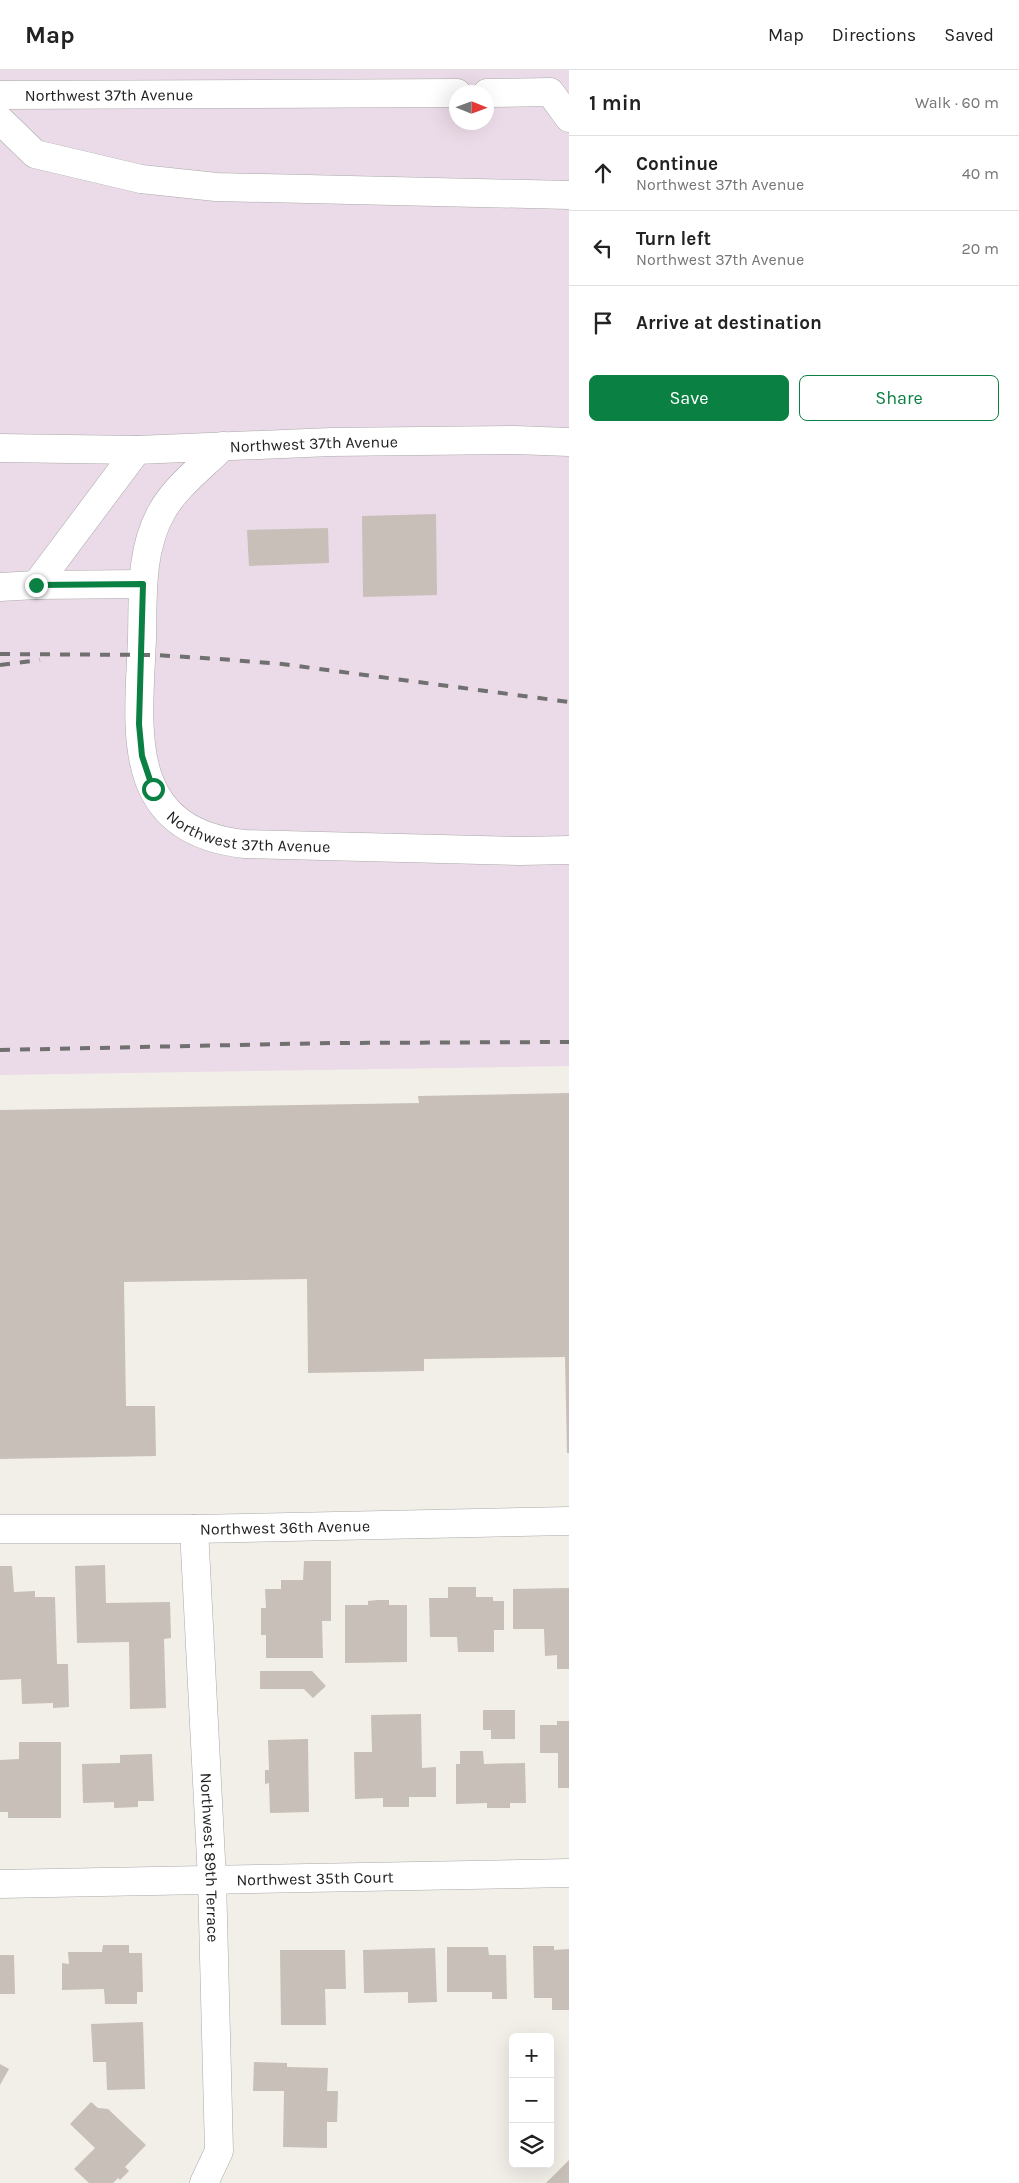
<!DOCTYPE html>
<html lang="en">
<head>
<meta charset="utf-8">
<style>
	body { margin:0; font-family:Karla,sans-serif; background:#f2f2f2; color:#222 }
	.controls { position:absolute; right:15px; bottom:15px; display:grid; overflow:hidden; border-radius:8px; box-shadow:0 5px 20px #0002 }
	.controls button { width:45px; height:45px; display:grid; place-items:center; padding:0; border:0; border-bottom:1px solid #e0e0e0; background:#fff; color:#222; font:25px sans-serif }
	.compass { position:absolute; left:449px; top:15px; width:45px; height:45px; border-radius:50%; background:#fff; box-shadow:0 5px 20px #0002; rotate:91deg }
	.stop { position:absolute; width:15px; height:15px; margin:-11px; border:4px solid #0b8043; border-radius:50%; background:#fff }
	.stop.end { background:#0b8043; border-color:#fff; box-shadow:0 1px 5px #0008 }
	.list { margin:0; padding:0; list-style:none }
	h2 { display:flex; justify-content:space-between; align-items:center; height:65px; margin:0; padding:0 20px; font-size:21px }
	h2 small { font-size:16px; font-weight:400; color:#767676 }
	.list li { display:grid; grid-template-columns:32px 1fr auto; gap:15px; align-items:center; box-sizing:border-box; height:75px; padding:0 20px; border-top:1px solid #e0e0e0 }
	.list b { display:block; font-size:19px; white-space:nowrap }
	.list p { margin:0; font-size:16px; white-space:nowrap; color:#767676 }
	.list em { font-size:16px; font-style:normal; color:#767676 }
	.actions { display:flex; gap:10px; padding:15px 20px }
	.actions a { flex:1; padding:11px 0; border:1px solid #0b8043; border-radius:8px; text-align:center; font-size:18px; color:#0b8043 }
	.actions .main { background:#0b8043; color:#fff }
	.icon { flex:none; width:28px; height:28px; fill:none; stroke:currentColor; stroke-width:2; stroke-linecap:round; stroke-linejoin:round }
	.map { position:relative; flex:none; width:569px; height:2113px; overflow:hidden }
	header { display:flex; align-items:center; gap:30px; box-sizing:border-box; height:70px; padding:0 25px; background:#fff; border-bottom:1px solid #e0e0e0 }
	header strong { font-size:24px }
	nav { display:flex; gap:28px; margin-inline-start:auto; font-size:18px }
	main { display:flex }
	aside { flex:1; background:#fff }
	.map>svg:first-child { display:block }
	.industrial { fill:#ebdbe8; fill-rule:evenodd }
	.building { fill:#c7bfb8 }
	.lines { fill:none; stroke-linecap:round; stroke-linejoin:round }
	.minor-casing { stroke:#a9a9a9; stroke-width:29 }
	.minor { stroke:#fff; stroke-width:28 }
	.rail { stroke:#707070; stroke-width:4; stroke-dasharray:10 10; stroke-linecap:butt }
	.route { stroke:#0b8043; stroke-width:6 }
	.labels { text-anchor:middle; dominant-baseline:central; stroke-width:4.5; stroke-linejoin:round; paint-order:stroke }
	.street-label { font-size:16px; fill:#222; stroke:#fff }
</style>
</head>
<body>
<header>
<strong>Map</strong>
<nav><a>Map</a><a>Directions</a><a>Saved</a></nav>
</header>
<main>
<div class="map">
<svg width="569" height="2113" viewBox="0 0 569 2113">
	<rect width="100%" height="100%" fill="#f2efe9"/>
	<path class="industrial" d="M0,0h569v996l-569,9zM457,22h30v30h-30z"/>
	<g class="building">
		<polygon points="436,444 437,525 363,527 362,446"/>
		<polygon points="328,458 329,493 249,496 247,460"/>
		<polygon points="569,1023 569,1383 567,1383 565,1287 424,1289 424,1301 308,1303 307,1209 124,1212 126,1336 155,1336 156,1386 0,1389 0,1040 419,1033 418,1026"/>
		<polygon points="304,1491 331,1491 331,1551 322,1551 323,1588 266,1588 266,1565 261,1565 261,1538 266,1538 265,1519 281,1519 281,1510 303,1510"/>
		<polygon points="105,1495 106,1533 170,1532 171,1568 164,1569 166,1638 130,1639 129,1572 77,1573 75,1496"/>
		<polygon points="0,1496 12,1496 14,1522 35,1521 35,1527 55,1527 57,1594 68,1594 69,1637 53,1638 53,1633 22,1634 21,1609 0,1610"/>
		<polygon points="448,1517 476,1517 476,1527 493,1527 493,1531 504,1531 504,1560 494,1560 494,1582 458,1582 457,1567 430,1567 429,1528 448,1528"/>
		<polygon points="569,1518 569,1599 557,1599 557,1585 545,1586 544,1559 513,1559 513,1519"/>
		<polygon points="378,1530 389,1530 389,1535 407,1535 407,1592 345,1593 345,1535 368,1535 368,1531"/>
		<polygon points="260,1601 312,1601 326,1616 313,1628 304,1619 260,1619"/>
		<polygon points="483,1640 515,1640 515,1669 491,1669 491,1660 483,1660"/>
		<polygon points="421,1644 422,1698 436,1697 436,1727 409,1727 409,1737 383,1737 383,1728 355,1729 354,1682 372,1682 371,1645"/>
		<polygon points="557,1651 569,1651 569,1718 558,1718 558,1683 540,1683 540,1655 557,1655"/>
		<polygon points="308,1669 309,1742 270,1743 269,1713 265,1714 265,1700 269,1700 268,1670"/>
		<polygon points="19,1672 61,1672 61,1748 8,1748 8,1742 0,1742 0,1690 19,1689"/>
		<polygon points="460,1681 483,1681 484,1694 525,1693 526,1733 510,1733 510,1738 487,1738 487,1733 456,1734 456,1694 460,1694"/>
		<polygon points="152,1684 154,1731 138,1731 138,1737 114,1738 114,1732 83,1733 82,1694 120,1693 120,1685"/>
		<polygon points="103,1875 129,1875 129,1883 142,1883 143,1922 137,1922 137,1934 105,1934 104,1919 62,1920 62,1893 69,1894 68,1882 102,1882"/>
		<polygon points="533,1876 554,1876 554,1880 569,1879 569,1940 552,1940 552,1928 534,1928"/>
		<polygon points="447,1877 488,1877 489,1885 506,1885 507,1929 492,1929 492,1922 447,1922"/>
		<polygon points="435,1878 437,1932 408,1933 408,1922 364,1923 363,1880"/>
		<polygon points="280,1880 345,1880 346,1919 325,1919 326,1955 281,1955"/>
		<polygon points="0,1885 14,1885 15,1924 0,1924"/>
		<polygon points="143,1952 145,2019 107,2020 106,1992 93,1992 91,1954"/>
		<polygon points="254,1992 287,1993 287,1997 328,1998 327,2021 338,2021 337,2052 327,2052 327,2078 283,2077 284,2021 253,2021"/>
		<polygon points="0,1994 9,1999 0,2015"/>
		<polygon points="91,2032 98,2038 108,2039 146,2075 125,2097 129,2101 120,2110 118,2108 113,2113 89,2113 74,2099 95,2078 70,2054"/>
		<polygon points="569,2090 569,2113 546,2113"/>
	</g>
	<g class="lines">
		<g class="minor-casing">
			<g id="minor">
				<polyline points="487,23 550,22 569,48"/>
				<path id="s1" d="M0,25l457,-2"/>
				<polyline points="0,50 35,84 141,109 216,117 569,125"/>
				<path id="s2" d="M223,376c-21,21 -48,41 -62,67 -21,38 -18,84 -19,126 -4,93 -19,192 103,205l276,7 48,-1"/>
				<path id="s3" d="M0,378l137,2 194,-8 184,-2 54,2"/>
				<polyline points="36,515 137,380"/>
				<polyline points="0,517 36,515 143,514"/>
				<path id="s4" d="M0,1459h194l375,-8"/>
				<path id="s5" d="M194,1459l18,350 7,272 -15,32"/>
				<path id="s6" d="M0,1814l569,-11"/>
			</g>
		</g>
		<use href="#minor" class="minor"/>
		<g class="rail">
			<polyline points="0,584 156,585 219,589 282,594 569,632"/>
			<polyline points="0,595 40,590"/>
			<polyline points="0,980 331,973 569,972"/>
		</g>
	</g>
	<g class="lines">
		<polyline class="route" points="36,515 143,514 139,654 142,686 153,719"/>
	</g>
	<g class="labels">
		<g class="street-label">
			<text stroke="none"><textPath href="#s1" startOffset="109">Northwest 37th Avenue</textPath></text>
			<text stroke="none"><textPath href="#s3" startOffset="314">Northwest 37th Avenue</textPath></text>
			<text stroke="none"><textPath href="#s2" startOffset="486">Northwest 37th Avenue</textPath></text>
			<text stroke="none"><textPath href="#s4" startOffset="285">Northwest 36th Avenue</textPath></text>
			<text stroke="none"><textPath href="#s5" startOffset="329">Northwest 89th Terrace</textPath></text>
			<text stroke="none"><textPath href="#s6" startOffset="315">Northwest 35th Court</textPath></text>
		</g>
	</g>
</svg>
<div class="controls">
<button>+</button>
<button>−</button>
<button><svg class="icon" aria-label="layers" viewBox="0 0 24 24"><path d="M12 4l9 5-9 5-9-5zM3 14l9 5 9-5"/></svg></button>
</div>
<svg class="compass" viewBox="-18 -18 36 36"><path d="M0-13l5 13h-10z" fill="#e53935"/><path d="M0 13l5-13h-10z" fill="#767676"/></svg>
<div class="stop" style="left:153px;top:719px"></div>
<div class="stop end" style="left:36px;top:515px"></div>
</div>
<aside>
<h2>1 min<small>Walk · 60 m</small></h2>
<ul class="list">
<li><svg class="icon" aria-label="ahead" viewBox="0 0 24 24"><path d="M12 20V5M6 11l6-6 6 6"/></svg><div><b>Continue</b><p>Northwest 37th Avenue</p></div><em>40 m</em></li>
<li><svg class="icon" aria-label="left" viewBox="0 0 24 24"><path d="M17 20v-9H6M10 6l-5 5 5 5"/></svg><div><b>Turn left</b><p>Northwest 37th Avenue</p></div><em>20 m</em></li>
<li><svg class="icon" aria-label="arrive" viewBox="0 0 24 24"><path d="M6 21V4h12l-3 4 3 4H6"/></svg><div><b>Arrive at destination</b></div></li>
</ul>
<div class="actions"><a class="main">Save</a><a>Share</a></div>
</aside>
</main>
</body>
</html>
